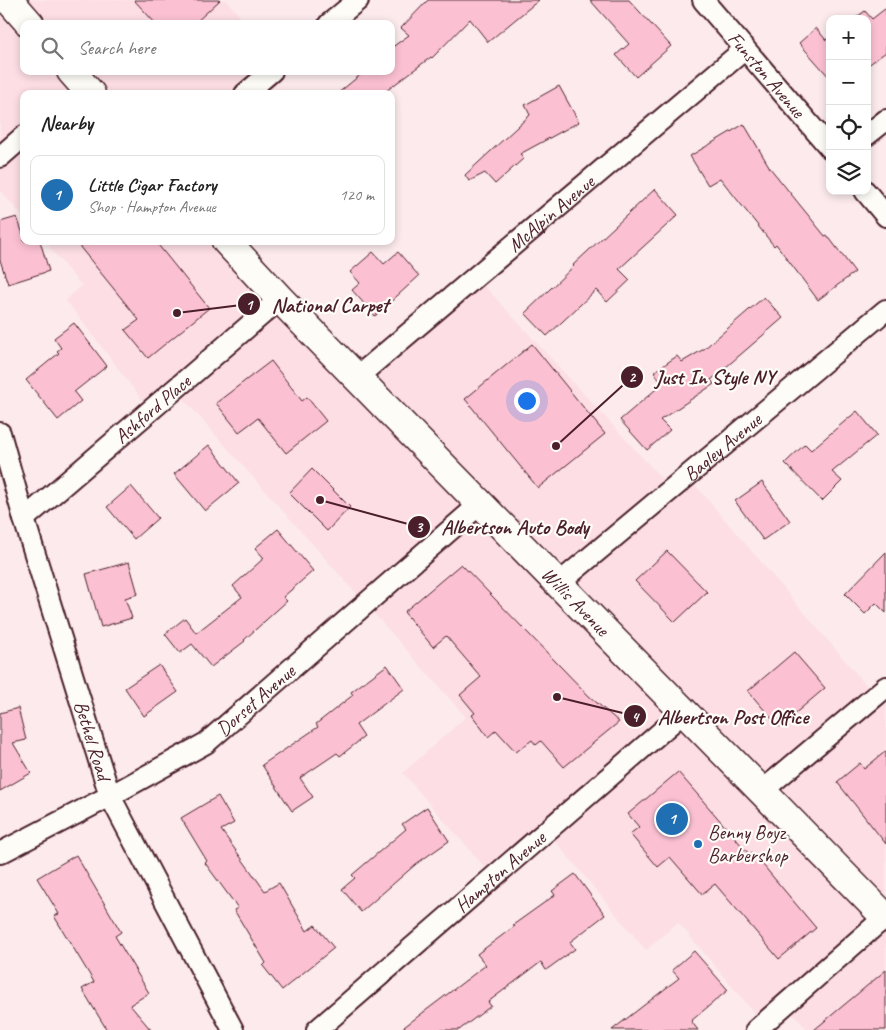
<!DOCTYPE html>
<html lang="en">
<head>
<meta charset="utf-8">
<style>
	body { margin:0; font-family:Caveat,sans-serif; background:#f2f2f2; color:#222 }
	.controls { position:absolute; right:15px; top:15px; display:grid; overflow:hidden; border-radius:10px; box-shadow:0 2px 8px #0003 }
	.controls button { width:45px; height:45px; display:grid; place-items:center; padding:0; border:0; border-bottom:1px solid #e0e0e0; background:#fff; color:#222; font:25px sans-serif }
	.you { position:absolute; left:526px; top:400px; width:18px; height:18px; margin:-12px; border:4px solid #fff; border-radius:50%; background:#1a73e8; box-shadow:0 0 0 8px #1a73e833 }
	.badge { display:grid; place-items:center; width:32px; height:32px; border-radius:50%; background:#1f6fb2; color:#fff; font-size:16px; font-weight:700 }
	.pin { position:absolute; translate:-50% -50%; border:2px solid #fff; box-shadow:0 1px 5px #0006 }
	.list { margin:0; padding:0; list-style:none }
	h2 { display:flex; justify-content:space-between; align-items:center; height:65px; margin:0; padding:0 20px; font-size:21px }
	h2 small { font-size:16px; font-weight:400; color:#767676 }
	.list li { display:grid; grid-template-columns:32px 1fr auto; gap:15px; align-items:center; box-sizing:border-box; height:80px; margin:0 10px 10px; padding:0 10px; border:1px solid #e0e0e0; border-radius:10px }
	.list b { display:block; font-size:19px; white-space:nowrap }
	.list p { margin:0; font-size:16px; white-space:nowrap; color:#767676 }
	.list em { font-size:16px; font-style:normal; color:#767676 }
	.icon { flex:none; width:28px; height:28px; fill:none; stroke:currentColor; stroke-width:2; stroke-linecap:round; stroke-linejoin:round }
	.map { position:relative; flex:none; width:886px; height:1030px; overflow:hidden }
	.search { position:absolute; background:#fff; box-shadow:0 2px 8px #0003; left:20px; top:20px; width:375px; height:55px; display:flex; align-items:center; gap:12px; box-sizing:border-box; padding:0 18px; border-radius:10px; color:#767676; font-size:19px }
	.panel { position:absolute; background:#fff; box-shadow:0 2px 8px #0003; left:20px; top:90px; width:375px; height:155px; border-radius:10px }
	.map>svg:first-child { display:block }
	.built { fill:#fcdee4 }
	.building { fill:#fbc1d3; stroke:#4a1f2b }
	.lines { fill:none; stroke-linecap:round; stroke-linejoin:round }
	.street-casing { stroke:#4a1f2b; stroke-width:24 }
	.secondary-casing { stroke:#4a1f2b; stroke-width:31 }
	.street { stroke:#fdfcf7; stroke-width:20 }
	.secondary { stroke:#fdfcf7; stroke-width:28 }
	.poi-dot { fill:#1f6fb2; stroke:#fdfcf7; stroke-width:2 }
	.labels { text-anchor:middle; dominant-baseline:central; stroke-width:4.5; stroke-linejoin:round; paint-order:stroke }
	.street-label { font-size:20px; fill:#4a1f2b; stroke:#fdfcf7 }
	.poi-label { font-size:20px; fill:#4a1f2b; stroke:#fdfcf7; text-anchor:start }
	.leader { fill:none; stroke:#4a1f2b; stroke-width:2 }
	.callout-dot { fill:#4a1f2b; stroke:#fdfcf7; stroke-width:2 }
	.mark-label { font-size:15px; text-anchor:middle; font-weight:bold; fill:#fff }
	.callout-label { font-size:21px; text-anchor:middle; font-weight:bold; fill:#4a1f2b; stroke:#fdfcf7; stroke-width:4.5; stroke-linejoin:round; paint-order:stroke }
</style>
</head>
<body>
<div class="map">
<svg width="886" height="1030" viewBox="0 0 886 1030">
	<rect width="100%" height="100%" fill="#fceaec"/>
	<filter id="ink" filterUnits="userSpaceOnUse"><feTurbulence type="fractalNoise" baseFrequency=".02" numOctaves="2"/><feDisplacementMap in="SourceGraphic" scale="10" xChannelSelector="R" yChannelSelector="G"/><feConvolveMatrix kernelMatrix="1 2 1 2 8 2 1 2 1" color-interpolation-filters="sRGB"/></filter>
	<g filter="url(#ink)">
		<g class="built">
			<polygon points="0,0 226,0 246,24 24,24 24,71 272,71 245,94 24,94 24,217 0,190"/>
			<polygon points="44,241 226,241 356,377 476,277 673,491 689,478 875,696 886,687 886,1030 808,1030 785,1005 763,1023 678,922 646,950 547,831 491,874 403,773 466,717 175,389 150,410 66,300 82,286"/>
		</g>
		<g class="building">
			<polygon points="134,0 220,0 194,24 156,24"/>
			<polygon points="428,0 539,0 488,42 470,19 432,58 431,57 382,94 337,94 365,71 391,71 391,48 409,35 401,28"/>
			<polygon points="590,0 629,0 671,46 636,77 616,55 629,44"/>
			<polygon points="886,8 886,52 867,66 867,19 854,19 865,11 872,19"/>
			<polygon points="816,28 826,40 830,37 830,78 799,43"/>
			<polygon points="559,86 579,122 520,154 524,158 495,184 485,173 469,181 465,175 530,115 525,105"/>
			<polygon points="744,124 770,168 825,236 827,235 855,272 818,300 776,244 774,246 720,178 708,185 690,156"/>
			<polygon points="655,189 678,215 619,269 630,280 607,302 596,290 547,336 525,313 574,266 573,265"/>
			<polygon points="17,217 24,237 24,241 40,241 49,271 8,284 0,260 0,222"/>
			<polygon points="75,241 155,241 209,308 148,358 125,330 139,320"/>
			<polygon points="373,252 384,264 398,252 419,276 375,316 352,290 360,283 350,272"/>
			<polygon points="764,297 783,318 711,380 714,384 660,420 670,430 647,450 620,420 662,384 654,372 677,356 682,362 704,349"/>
			<polygon points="74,323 107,366 74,392 81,401 58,420 26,380 59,353 57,351 61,348 54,338"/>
			<polygon points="532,344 605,434 538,488 465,399"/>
			<polygon points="271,361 302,401 307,397 326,421 286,453 258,418 239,432 216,403"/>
			<polygon points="857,411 877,435 832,472 842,481 822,501 785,463 805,444 811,450"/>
			<polygon points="209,445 239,483 205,511 174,474"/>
			<polygon points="312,469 350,507 327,531 289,493"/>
			<polygon points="762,482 790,521 763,540 735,501"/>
			<polygon points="131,486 158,518 134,539 107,507"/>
			<polygon points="278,529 313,571 283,597 287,601 244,640 245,641 211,667 192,644 180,653 165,634 185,618 196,633 242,597 233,586 264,558 255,548"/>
			<polygon points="667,551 707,592 675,622 635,581"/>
			<polygon points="886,552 886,613 876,603 865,614 845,594"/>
			<polygon points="129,562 138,594 125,598 132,618 101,627 86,574"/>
			<polygon points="461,564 589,696 619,722 564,767 541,741 536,745 532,740 516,752 496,730 488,737 472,715 475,713 460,695 481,677 446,636 433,647 404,612"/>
			<polygon points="794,652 825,688 779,727 748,691"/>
			<polygon points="159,665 178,692 144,716 125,688"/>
			<polygon points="387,665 404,689 356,725 364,737 340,756 337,753 300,778 313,797 292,811 262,765 318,727 316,724 353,695 351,692"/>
			<polygon points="18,708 26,740 13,743 31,773 0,791 0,713"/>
			<polygon points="886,751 886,844 837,782 860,763 864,769"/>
			<polygon points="678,772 749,854 752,852 816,928 779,959 715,884 702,894 670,857 658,867 630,834 639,827 628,814"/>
			<polygon points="218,796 234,823 221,830 265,891 279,883 307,931 315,925 334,948 282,990 263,966 266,963 234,910 238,908 205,863 207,861 181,818"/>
			<polygon points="427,807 449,841 416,864 361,912 342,889 355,878 352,875 406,829 402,824"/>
			<polygon points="76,855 121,932 115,936 149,993 130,1005 151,1030 107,1030 82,989 94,982 54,916 59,914 37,878"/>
			<polygon points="575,874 605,915 570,942 575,949 546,970 541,962 488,1002 491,1006 459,1030 400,1030 486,965 477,954 515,926 513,925 555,895 552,891"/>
			<polygon points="694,951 728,990 691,1021 698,1030 612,1030 679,978 672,970"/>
			<polygon points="886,970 886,1030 814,1030"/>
		</g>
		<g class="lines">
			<g class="street-casing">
				<g id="street">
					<path id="s1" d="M703,0l127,148"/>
					<polyline points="329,24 358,0"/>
					<polyline points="245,94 272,71"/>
					<polyline points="867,135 886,120"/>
					<polyline points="0,157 24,136"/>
					<polyline points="865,191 886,216"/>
					<path id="s2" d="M356,378l389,-329"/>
					<path id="s3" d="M0,433l24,86 86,277 123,234"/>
					<path id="s4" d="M24,519l256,-220"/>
					<path id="s5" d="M558,584l328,-274"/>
					<polyline points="762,791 886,687"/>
					<path id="s6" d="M0,853l110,-57 96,-53 274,-239"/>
					<path id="s7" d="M317,1030l367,-318"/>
					<polyline points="756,1030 885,917"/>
				</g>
			</g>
			<g class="secondary-casing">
				<g id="secondary">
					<polyline points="9,0 30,24"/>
					<polyline points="71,71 91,94"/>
					<path id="s8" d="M226,241l54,58 218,223 388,396"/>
				</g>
			</g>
			<use href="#street" class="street"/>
			<use href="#secondary" class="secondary"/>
		</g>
	</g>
	<circle class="poi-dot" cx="698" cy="844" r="5"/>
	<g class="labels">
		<g class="street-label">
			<text stroke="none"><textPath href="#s1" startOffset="98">Funston Avenue</textPath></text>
			<text stroke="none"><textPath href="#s2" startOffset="255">McAlpin Avenue</textPath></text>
			<text stroke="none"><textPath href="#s4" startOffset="169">Ashford Place</textPath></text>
			<text stroke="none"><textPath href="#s5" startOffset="214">Bagley Avenue</textPath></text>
			<text stroke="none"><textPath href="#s8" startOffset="502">Willis Avenue</textPath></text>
			<text stroke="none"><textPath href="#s6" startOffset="299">Dorset Avenue</textPath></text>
			<text stroke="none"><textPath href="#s3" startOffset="321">Bethel Road</textPath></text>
			<text stroke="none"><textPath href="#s7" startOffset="242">Hampton Avenue</textPath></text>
		</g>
		<g class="poi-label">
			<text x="708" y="832">Benny Boyz<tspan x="708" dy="23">Barbershop</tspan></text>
		</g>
	</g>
	<path class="leader" d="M177 313L249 304M556 446L632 377M320 500L419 527M557 697L635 716"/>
	<g class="callout-dot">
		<circle cx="177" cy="313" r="5"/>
		<circle cx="556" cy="446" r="5"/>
		<circle cx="320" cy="500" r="5"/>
		<circle cx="557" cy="697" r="5"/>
		<circle cx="249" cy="304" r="12"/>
		<circle cx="632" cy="377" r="12"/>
		<circle cx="419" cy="527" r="12"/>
		<circle cx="635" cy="716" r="12"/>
	</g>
	<g class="mark-label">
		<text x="249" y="310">1</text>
		<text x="632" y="382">2</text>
		<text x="419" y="532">3</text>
		<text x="635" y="722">4</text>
	</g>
	<g class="callout-label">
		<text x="330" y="312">National Carpet</text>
		<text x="715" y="384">Just In Style NY</text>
		<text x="515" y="534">Albertson Auto Body</text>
		<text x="733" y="724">Albertson Post Office</text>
	</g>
</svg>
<div class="controls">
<button>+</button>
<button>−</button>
<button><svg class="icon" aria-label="locate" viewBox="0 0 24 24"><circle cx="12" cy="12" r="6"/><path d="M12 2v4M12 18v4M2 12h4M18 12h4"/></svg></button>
<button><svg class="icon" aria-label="layers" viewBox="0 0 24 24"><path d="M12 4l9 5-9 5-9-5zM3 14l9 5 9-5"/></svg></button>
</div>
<div class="you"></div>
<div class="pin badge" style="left:672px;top:819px">1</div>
<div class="search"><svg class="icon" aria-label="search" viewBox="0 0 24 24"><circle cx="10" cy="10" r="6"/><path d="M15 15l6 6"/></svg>Search here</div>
<section class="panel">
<h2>Nearby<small></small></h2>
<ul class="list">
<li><span class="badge">1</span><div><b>Little Cigar Factory</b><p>Shop · Hampton Avenue</p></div><em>120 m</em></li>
</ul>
</section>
</div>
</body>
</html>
